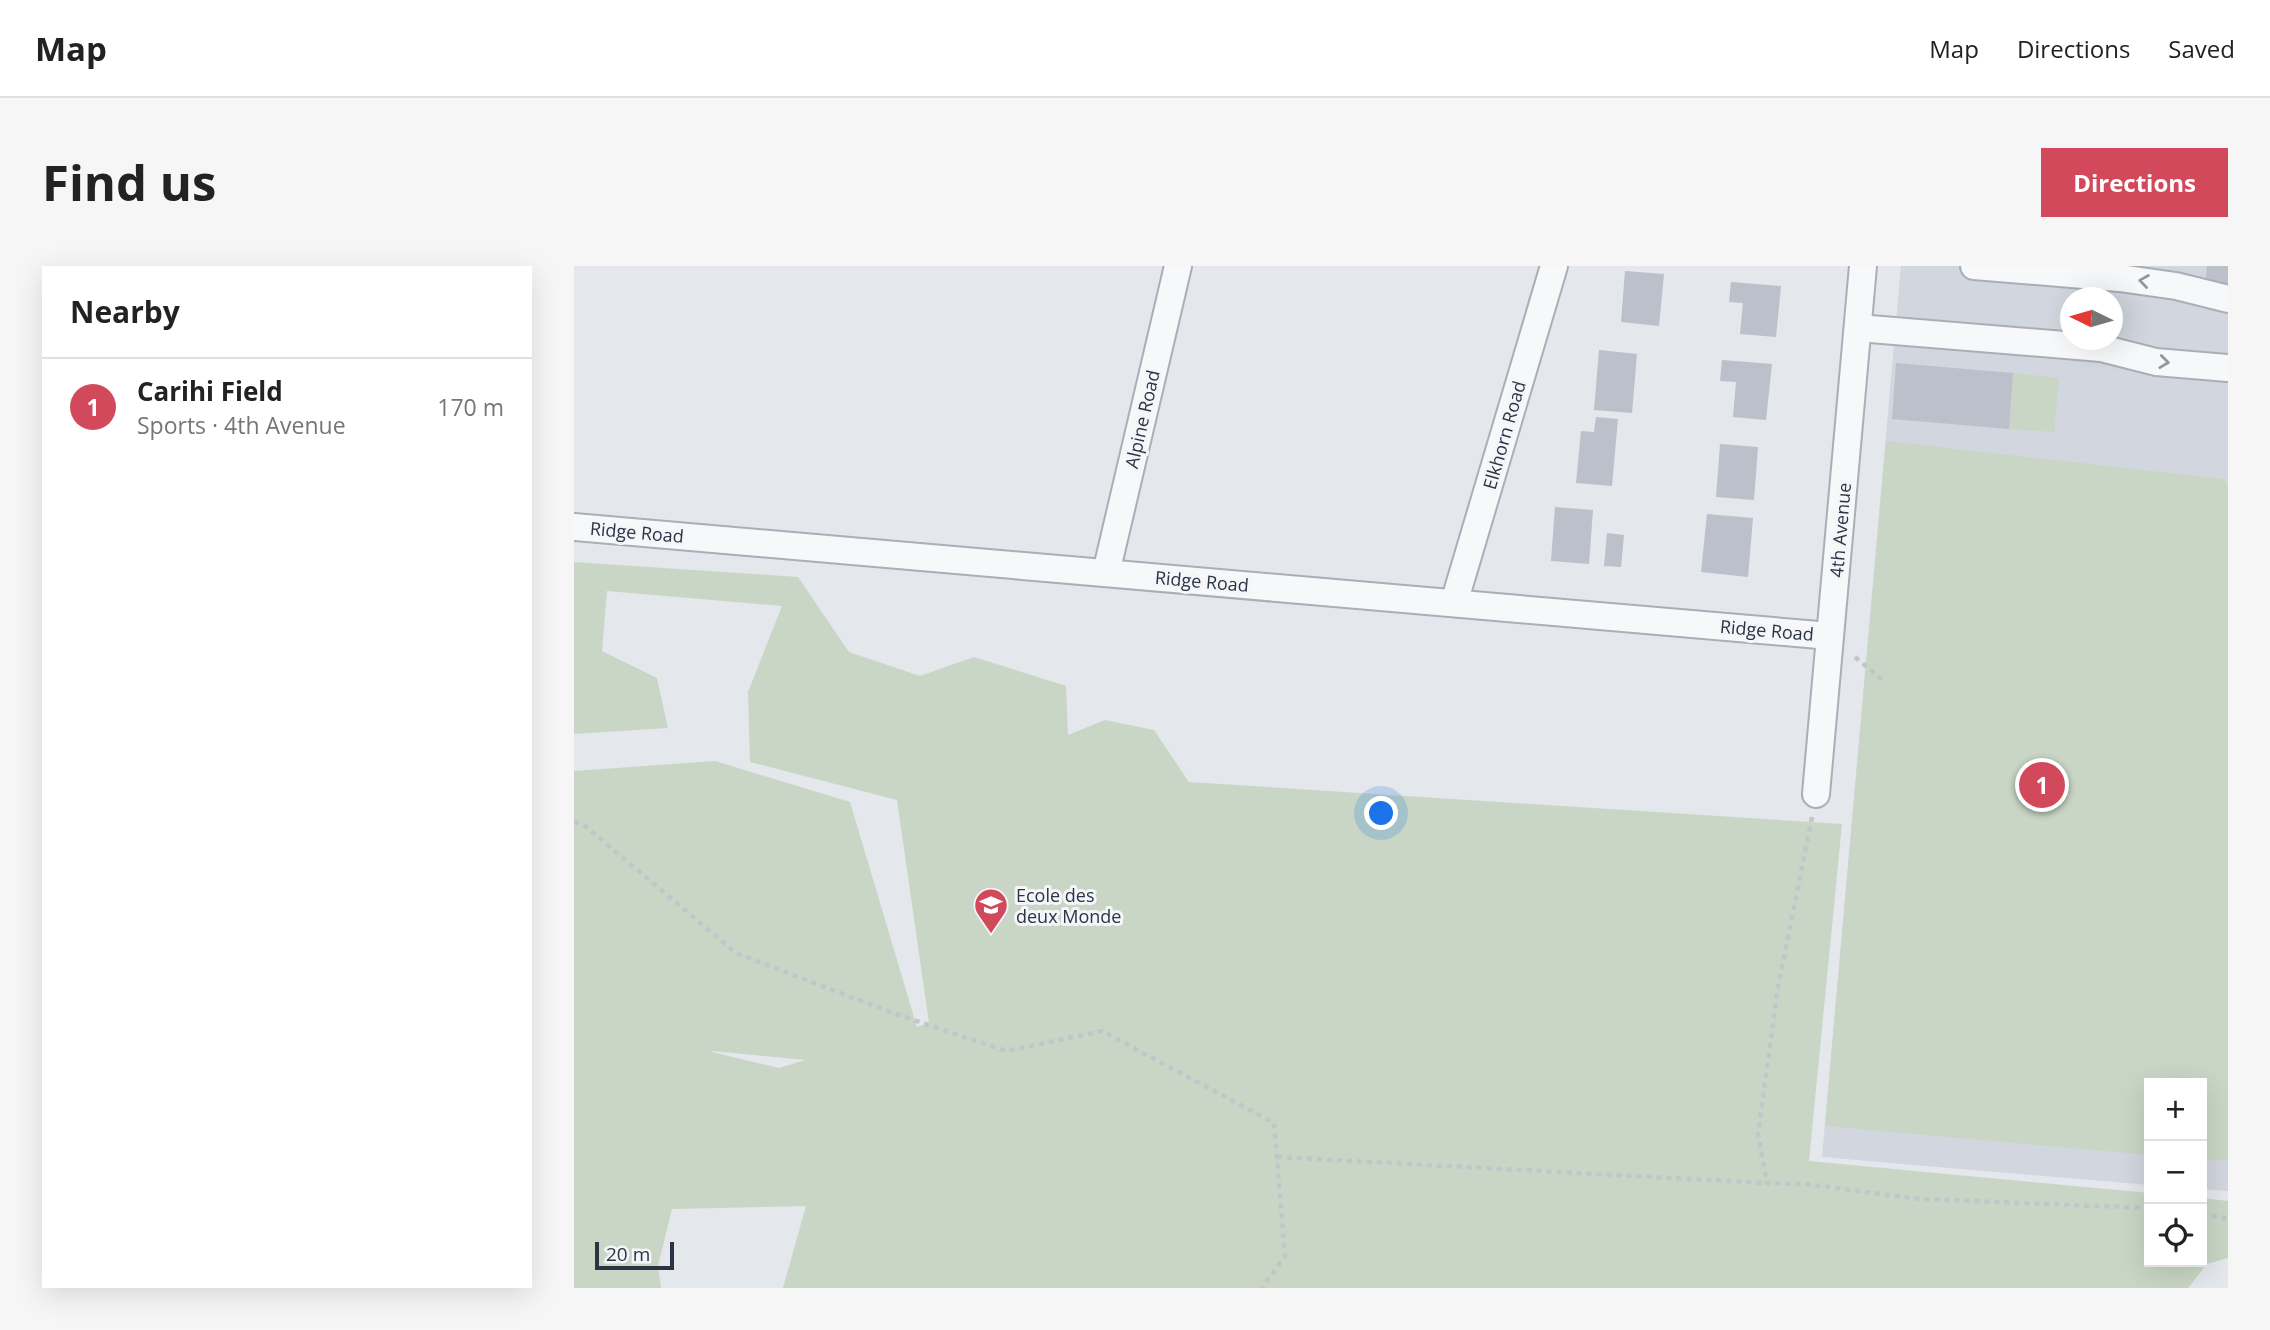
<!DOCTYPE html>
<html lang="en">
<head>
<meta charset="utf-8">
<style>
	body { margin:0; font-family:"Open Sans",sans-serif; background:#f6f6f6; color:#222 }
	.controls { position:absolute; right:21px; bottom:21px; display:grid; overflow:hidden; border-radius:0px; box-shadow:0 7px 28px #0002 }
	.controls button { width:63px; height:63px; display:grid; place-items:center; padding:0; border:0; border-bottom:2px solid #e0e0e0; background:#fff; color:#222; font:35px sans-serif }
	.compass { position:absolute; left:1486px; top:21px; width:63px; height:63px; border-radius:50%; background:#fff; box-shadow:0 7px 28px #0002; rotate:275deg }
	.scale { position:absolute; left:21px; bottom:18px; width:79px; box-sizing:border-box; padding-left:7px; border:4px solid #2b3445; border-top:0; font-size:19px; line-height:24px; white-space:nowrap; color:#2b3445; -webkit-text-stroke:5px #f4f6f9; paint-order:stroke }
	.you { position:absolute; left:808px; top:548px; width:24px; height:24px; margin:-18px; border:5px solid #fff; border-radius:50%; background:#1a73e8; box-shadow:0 0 0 10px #1a73e833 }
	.badge { display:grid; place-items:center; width:46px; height:46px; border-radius:50%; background:#d1495b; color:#fff; font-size:23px; font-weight:700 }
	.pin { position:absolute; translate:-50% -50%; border:4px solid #fff; box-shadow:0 2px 7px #0006 }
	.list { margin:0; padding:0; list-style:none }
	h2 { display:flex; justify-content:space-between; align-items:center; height:91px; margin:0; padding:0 28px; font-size:30px }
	h2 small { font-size:23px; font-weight:400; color:#767676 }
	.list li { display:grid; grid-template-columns:46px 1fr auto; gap:21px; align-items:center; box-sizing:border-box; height:98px; padding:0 28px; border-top:2px solid #e0e0e0 }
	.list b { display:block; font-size:26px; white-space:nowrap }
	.list p { margin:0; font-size:23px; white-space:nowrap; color:#767676 }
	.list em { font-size:23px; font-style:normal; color:#767676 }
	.icon { flex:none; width:38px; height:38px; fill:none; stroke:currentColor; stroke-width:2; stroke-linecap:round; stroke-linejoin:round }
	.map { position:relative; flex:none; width:1654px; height:1022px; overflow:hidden; border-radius:0px }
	header { display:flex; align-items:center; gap:42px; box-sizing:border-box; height:98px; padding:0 35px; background:#fff; border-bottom:2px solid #e0e0e0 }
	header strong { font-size:33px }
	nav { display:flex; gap:38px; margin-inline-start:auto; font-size:24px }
	.intro { display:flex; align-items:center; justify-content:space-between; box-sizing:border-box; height:168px; padding:0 42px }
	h1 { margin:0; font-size:49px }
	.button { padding:18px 32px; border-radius:0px; background:#d1495b; color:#fff; font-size:24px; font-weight:700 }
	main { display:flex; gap:42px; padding:0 42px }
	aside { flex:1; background:#fff; border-radius:0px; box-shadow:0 7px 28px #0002 }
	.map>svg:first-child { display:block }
	.built { fill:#d2d6de; fill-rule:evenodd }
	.green { fill:#c9d6c5; fill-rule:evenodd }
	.building { fill:#bbc0ca }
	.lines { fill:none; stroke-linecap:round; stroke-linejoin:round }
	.minor-casing { stroke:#a9aeb7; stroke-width:30 }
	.path { stroke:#c2c5cb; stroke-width:4.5; stroke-dasharray:5 5; stroke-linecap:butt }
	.minor { stroke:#f7f8fa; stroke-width:26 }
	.oneway { stroke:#9196a0 }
	.labels { text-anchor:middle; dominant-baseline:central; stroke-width:6; stroke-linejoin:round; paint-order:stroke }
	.street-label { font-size:18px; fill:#2b3445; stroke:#f4f6f9 }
	.poi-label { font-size:18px; fill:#2b3445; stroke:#f4f6f9; text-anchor:start }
</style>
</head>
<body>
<header>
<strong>Map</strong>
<nav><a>Map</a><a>Directions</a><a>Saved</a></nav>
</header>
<div class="intro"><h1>Find us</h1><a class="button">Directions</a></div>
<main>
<aside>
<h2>Nearby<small></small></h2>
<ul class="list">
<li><span class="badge">1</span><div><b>Carihi Field</b><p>Sports · 4th Avenue</p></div><em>170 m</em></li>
</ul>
</aside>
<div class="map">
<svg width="1654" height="1022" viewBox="0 0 1654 1022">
	<rect width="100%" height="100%" fill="#e4e7ec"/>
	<path class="built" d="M1327,0h327v925l-26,-2v-106h-53v102l-327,-28zM1496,32h42v42h-42z"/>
	<g class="green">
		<polygon points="1439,107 1485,112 1480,166 1435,163"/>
		<polygon points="1312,175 1650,213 1654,221 1654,895 1628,893 1628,817 1575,817 1575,889 1251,860"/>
		<path d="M0,296l224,15 51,75 71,24 54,-19 92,29 2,49 37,-15 49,10 35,52 653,42 -33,337 340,32v69h53v-64l26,3v57l-21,6 -19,24h-1405l23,-82 -134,3 -14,57 3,22h-87v-517l141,-10 135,41 67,225 12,-4 -32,-223 -147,-38 -2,-70 34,-86 -175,-15 -5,60 55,27 11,50 -94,6zM138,786v-1l93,9 -26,8z"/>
	</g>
	<g class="building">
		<polygon points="1633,0 1654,0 1654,26 1631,24"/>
		<polygon points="1051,5 1090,8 1085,60 1047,56"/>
		<polygon points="1157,16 1207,20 1202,71 1166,68 1169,37 1155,36"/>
		<polygon points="1025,84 1063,88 1058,147 1020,144"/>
		<polygon points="1148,94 1198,98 1192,154 1159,151 1162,116 1146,115"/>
		<polygon points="1322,97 1439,107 1435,163 1318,153"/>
		<polygon points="1022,151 1044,153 1038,220 1002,217 1007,165 1020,166"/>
		<polygon points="1146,178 1184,181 1180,234 1142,231"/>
		<polygon points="981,241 1019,244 1015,298 977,295"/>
		<polygon points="1133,248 1179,252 1174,311 1127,306"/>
		<polygon points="1033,267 1050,269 1047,301 1030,300"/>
	</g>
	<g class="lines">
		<g class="minor-casing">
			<g id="minor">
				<polyline points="1400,0 1545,12 1602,20 1654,33"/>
				<polyline points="1284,62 1527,82 1527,74"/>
				<polyline points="1527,82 1582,96 1654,102"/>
				<polyline points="0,261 1256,370"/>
				<polyline points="532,307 604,0"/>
				<polyline points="880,337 980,0"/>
				<polyline points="1242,528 1289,0"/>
			</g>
		</g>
		<g class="path">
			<polyline points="1281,391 1311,416"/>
			<polyline points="1238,551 1204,721 1184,868 1193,917 1231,918 1345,933 1575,942"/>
			<polyline points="0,556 11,560 162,687 316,746 432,785 528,765 700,857 711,990 688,1022"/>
			<polyline points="703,891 1193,917"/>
			<polyline points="1628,948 1654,953"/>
		</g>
		<use href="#minor" class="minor"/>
	</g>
	<defs><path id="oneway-chevron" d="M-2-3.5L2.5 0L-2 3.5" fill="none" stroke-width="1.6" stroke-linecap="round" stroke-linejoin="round" transform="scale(1.75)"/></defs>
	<g class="oneway">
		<use href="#oneway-chevron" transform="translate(1570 15) rotate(-172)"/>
		<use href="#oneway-chevron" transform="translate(1590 96) rotate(7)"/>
	</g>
	<defs>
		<g id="school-pin" transform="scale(1.75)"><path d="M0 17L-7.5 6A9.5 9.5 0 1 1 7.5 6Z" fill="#d1495b" stroke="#f4f6f9"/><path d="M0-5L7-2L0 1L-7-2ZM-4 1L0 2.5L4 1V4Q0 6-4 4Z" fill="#fff"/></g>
	</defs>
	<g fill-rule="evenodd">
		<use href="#school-pin" x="417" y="639"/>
	</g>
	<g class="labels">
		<g class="street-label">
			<text transform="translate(568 153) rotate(-77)">Alpine Road</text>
			<text transform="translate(930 169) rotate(-74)">Elkhorn Road</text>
			<text transform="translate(1266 264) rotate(-85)">4th Avenue</text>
			<text transform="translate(63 266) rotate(5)">Ridge Road</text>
			<text transform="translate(628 315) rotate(5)">Ridge Road</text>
			<text transform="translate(1193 364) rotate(5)">Ridge Road</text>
		</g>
		<g class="poi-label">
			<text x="442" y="629">Ecole des<tspan x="442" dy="21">deux Monde</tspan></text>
		</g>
	</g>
</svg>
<div class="controls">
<button>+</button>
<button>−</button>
<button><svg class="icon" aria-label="locate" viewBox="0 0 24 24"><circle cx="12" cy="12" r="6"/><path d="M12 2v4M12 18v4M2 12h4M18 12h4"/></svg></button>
</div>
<svg class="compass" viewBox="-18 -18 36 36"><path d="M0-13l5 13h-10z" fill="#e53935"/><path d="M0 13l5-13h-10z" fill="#767676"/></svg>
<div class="scale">20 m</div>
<div class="you"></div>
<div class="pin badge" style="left:1468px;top:519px">1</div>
</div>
</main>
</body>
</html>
